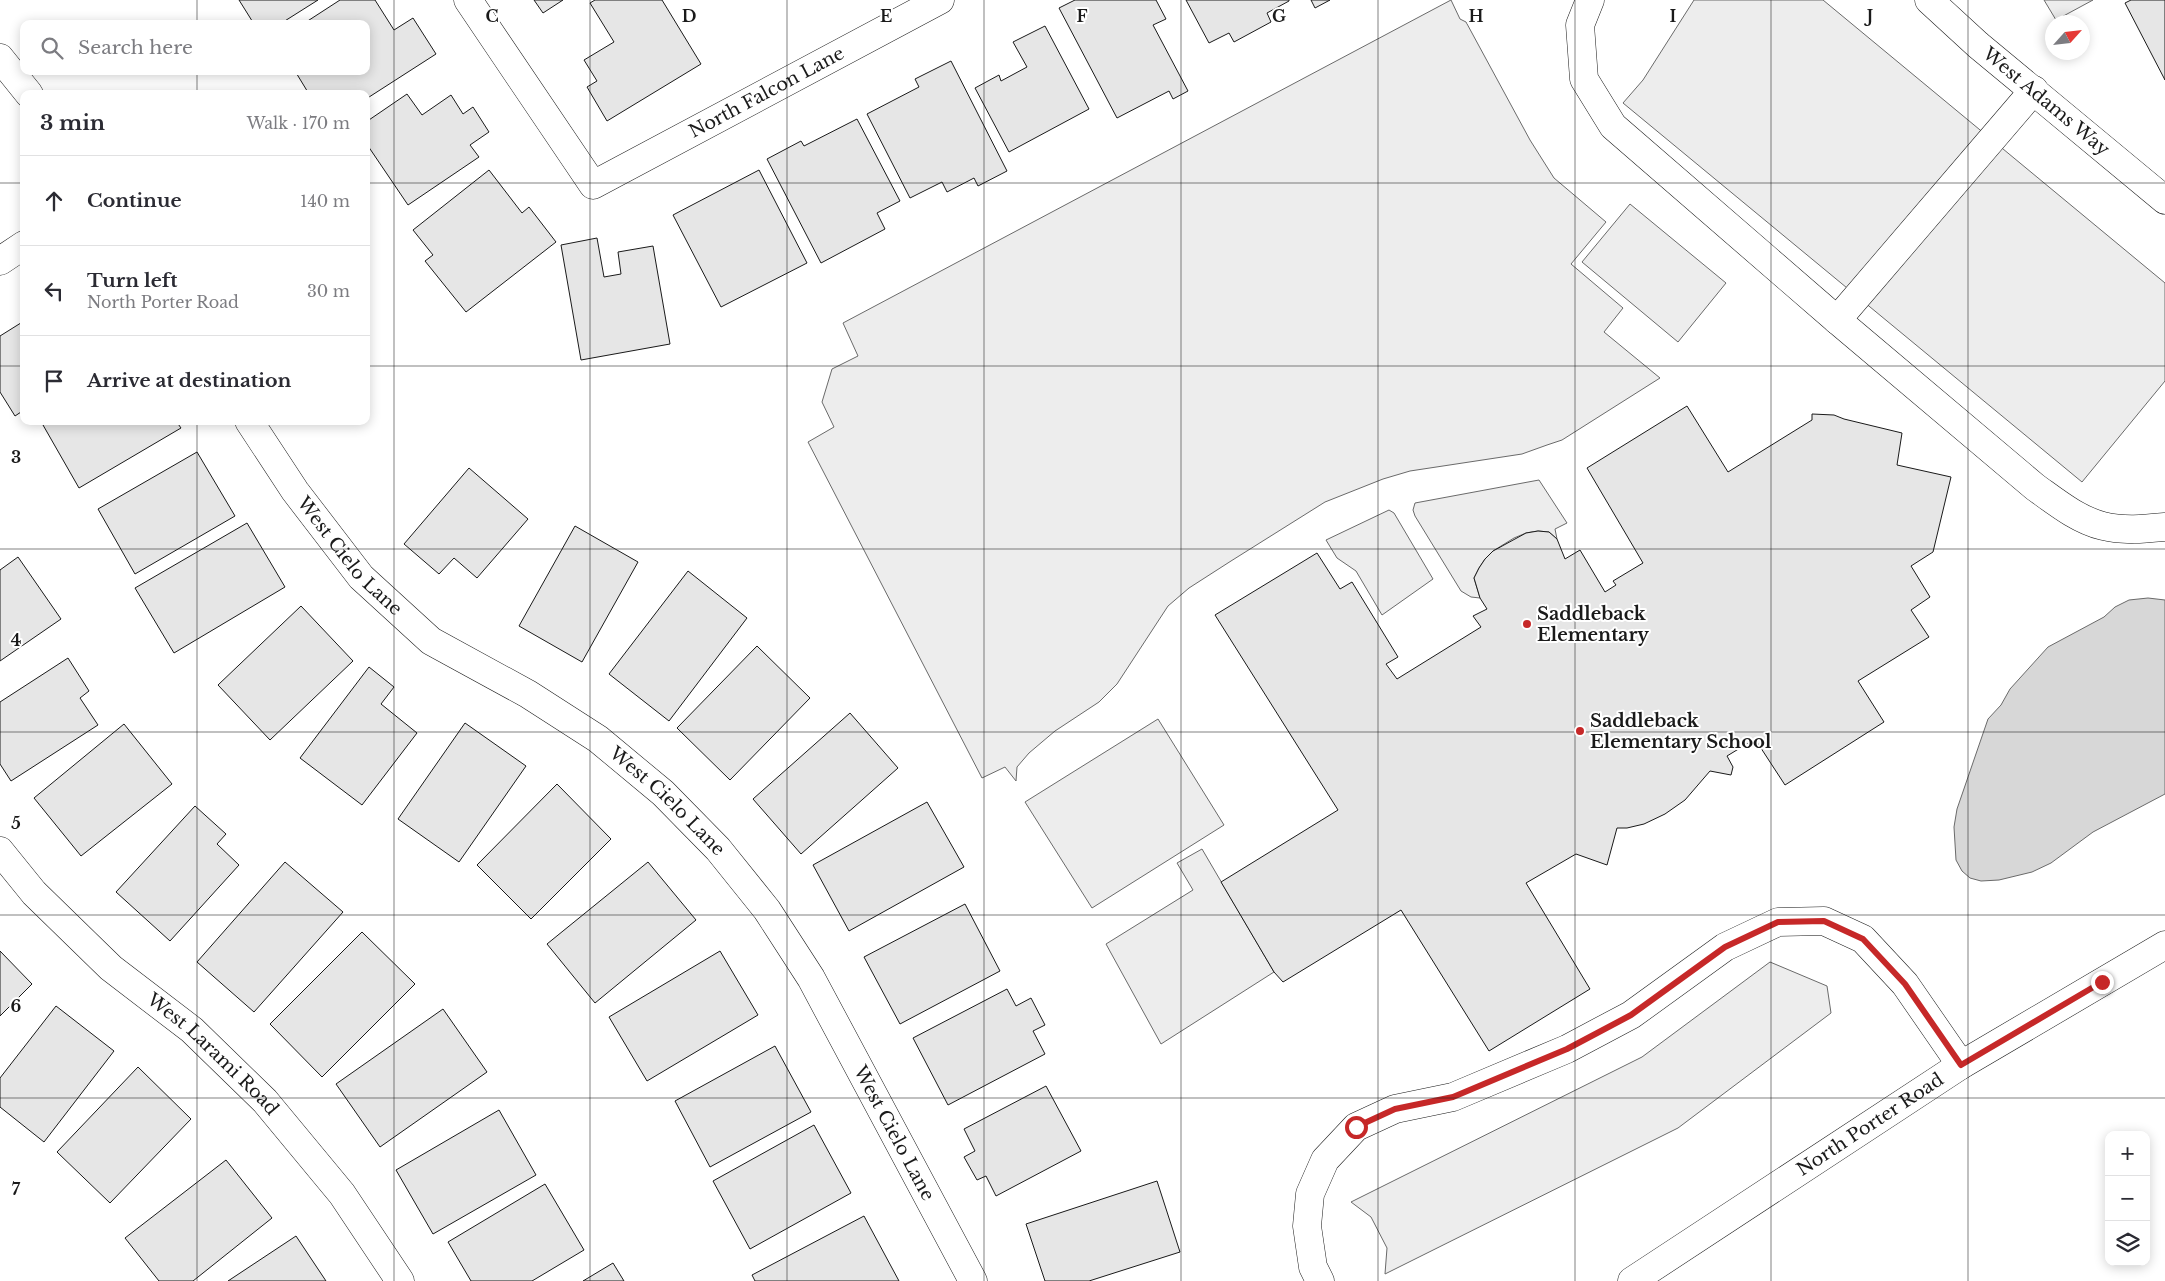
<!DOCTYPE html>
<html lang="en">
<head>
<meta charset="utf-8">
<style>
	body { margin:0; font-family:"Libre Baskerville",serif; background:#f7f7f7; color:#2b2b33 }
	.controls { position:absolute; right:15px; bottom:15px; display:grid; overflow:hidden; border-radius:10px; box-shadow:0 2px 12px #0003 }
	.controls button { width:45px; height:45px; display:grid; place-items:center; padding:0; border:0; border-bottom:1px solid #e1e1e2; background:#fff; color:#2b2b33; font:25px sans-serif }
	.compass { position:absolute; left:2045px; top:15px; width:45px; height:45px; border-radius:50%; background:#fff; box-shadow:0 2px 12px #0003; rotate:63deg }
	.stop { position:absolute; width:15px; height:15px; margin:-11px; border:4px solid #c62828; border-radius:50%; background:#fff }
	.stop.end { background:#c62828; border-color:#fff; box-shadow:0 1px 5px #0008 }
	.list { margin:0; padding:0; list-style:none }
	h2 { display:flex; justify-content:space-between; align-items:center; height:65px; margin:0; padding:0 20px; font-size:21px }
	h2 small { font-size:16px; font-weight:400; color:#7c7c81 }
	.list li { display:grid; grid-template-columns:32px 1fr auto; gap:15px; align-items:center; box-sizing:border-box; height:90px; padding:0 20px; border-top:1px solid #e1e1e2 }
	.list b { display:block; font-size:19px; white-space:nowrap }
	.list p { margin:0; font-size:16px; white-space:nowrap; color:#7c7c81 }
	.list em { font-size:16px; font-style:normal; color:#7c7c81 }
	.icon { flex:none; width:28px; height:28px; fill:none; stroke:currentColor; stroke-width:2; stroke-linecap:round; stroke-linejoin:round }
	.map { position:relative; flex:none; width:2165px; height:1281px; overflow:hidden }
	.search { position:absolute; background:#fff; box-shadow:0 2px 12px #0003; left:20px; top:20px; width:350px; height:55px; display:flex; align-items:center; gap:12px; box-sizing:border-box; padding:0 18px; border-radius:10px; color:#7c7c81; font-size:19px }
	.panel { position:absolute; background:#fff; box-shadow:0 2px 12px #0003; left:20px; top:90px; width:350px; height:335px; border-radius:10px }
	.map>svg:first-child { display:block }
	.built { fill:#ededed; stroke:#6a6a6a }
	.water { fill:#d7d7d7; stroke:#6a6a6a }
	.building { fill:#e6e6e6; stroke:#1a1a1a }
	.lines { fill:none; stroke-linecap:round; stroke-linejoin:round }
	.minor-casing { stroke:#1a1a1a; stroke-width:29 }
	.minor { stroke:#fff; stroke-width:28 }
	.route { stroke:#c62828; stroke-width:6 }
	.grid { fill:none; stroke:#1a1a1a; stroke-width:1; stroke-opacity:0.55 }
	.poi-dot { fill:#c62828; stroke:#fff; stroke-width:2 }
	.labels { text-anchor:middle; dominant-baseline:central; stroke-width:4; stroke-linejoin:round; paint-order:stroke }
	.street-label { font-size:18px; fill:#1a1a1a; stroke:#fff }
	.poi-label { font-size:18px; font-weight:bold; fill:#1a1a1a; stroke:#fff; text-anchor:start }
	.grid-label { font-size:16px; text-anchor:middle; font-weight:bold; fill:#1a1a1a; stroke:#fff; stroke-width:4; stroke-linejoin:round; paint-order:stroke }
</style>
</head>
<body>
<div class="map">
<svg width="2165" height="1281" viewBox="0 0 2165 1281">
	<rect width="100%" height="100%" fill="#fff"/>
	<g class="built">
		<polygon points="1451,0 1460,19 1466,22 1530,140 1554,178 1606,222 1571,264 1623,308 1604,332 1660,378 1562,440 1547,445 1522,454 1410,471 1383,479 1325,502 1231,561 1189,588 1168,606 1117,684 1099,702 1055,731 1029,753 1017,767 1016,781 1005,767 982,778 808,442 834,427 822,402 832,369 858,356 843,323"/>
		<polygon points="1694,0 1823,0 2165,283 2165,381 2082,482 1623,103 1643,80"/>
		<polygon points="2044,0 2093,0 2056,20"/>
		<polygon points="1630,204 1726,283 1678,342 1582,262"/>
		<polygon points="1539,480 1567,523 1555,529 1557,539 1549,532 1538,531 1526,533 1514,538 1493,551 1485,559 1479,568 1474,578 1480,598 1471,597 1461,591 1415,516 1413,510 1415,503"/>
		<polygon points="1389,510 1394,513 1433,579 1382,615 1356,571 1337,558 1326,540"/>
		<polygon points="1158,719 1224,825 1092,908 1025,802"/>
		<polygon points="1202,849 1274,972 1161,1044 1106,944 1193,890 1177,863"/>
		<polygon points="1770,962 1827,986 1831,1013 1678,1128 1385,1274 1387,1248 1371,1217 1351,1202 1642,1057"/>
	</g>
	<polygon class="water" points="2148,598 2165,600 2165,794 2093,832 2051,863 2032,872 1999,880 1981,881 1970,878 1962,871 1956,860 1954,827 1957,809 1988,719 2001,705 2010,689 2048,647 2104,617 2115,607 2129,600"/>
	<g class="building">
		<polygon points="239,0 318,0 280,24 254,24"/>
		<polygon points="340,0 375,0 394,30 413,18 436,54 366,99 366,94 309,94 295,71 366,71 366,24 303,24"/>
		<polygon points="534,0 563,0 543,13"/>
		<polygon points="595,0 662,0 701,64 607,121 587,87 597,81 584,60 614,42 590,3"/>
		<polygon points="1075,0 1156,0 1166,19 1153,25 1188,91 1173,99 1169,91 1117,118 1059,8"/>
		<polygon points="1186,0 1289,0 1289,1 1267,13 1271,22 1234,42 1229,33 1209,43"/>
		<polygon points="1311,0 1330,0 1315,8"/>
		<polygon points="2131,0 2165,0 2165,80 2125,3"/>
		<polygon points="1045,26 1089,109 1009,152 975,88 999,75 1001,81 1027,67 1013,42"/>
		<polygon points="951,61 1007,171 978,186 974,178 947,192 942,182 910,198 867,114 919,87 915,79"/>
		<polygon points="407,94 422,115 451,95 463,114 473,107 489,132 470,145 479,157 408,205 366,143 366,122"/>
		<polygon points="857,119 900,201 877,213 885,229 821,263 767,159 801,141 804,146"/>
		<polygon points="489,170 522,213 529,207 556,242 466,312 425,261 433,255 413,230"/>
		<polygon points="759,170 807,263 721,307 673,215"/>
		<polygon points="597,238 604,277 621,274 618,252 653,246 670,344 581,360 561,245"/>
		<polygon points="24,321 24,410 15,416 0,392 0,336"/>
		<polygon points="1687,406 1728,472 1812,420 1812,414 1834,415 1844,419 1902,433 1897,465 1951,477 1933,552 1911,566 1930,597 1911,610 1929,637 1858,681 1884,722 1785,785 1755,739 1727,756 1733,767 1731,775 1710,771 1685,800 1665,814 1644,824 1627,828 1617,828 1607,865 1576,854 1526,883 1590,989 1489,1051 1401,910 1283,982 1274,972 1221,882 1338,810 1215,615 1317,553 1340,589 1352,582 1398,657 1386,664 1397,679 1481,627 1473,616 1487,609 1480,598 1474,578 1479,568 1485,559 1493,551 1526,533 1538,531 1549,532 1557,539 1565,559 1580,550 1605,592 1616,585 1613,581 1643,563 1587,468"/>
		<polygon points="49,421 176,421 181,428 79,488 43,425"/>
		<polygon points="197,452 235,516 135,574 98,509"/>
		<polygon points="469,468 528,519 477,578 454,558 439,574 404,544"/>
		<polygon points="247,523 285,587 174,653 135,588"/>
		<polygon points="575,526 638,562 582,662 519,626"/>
		<polygon points="18,557 61,619 0,661 0,570"/>
		<polygon points="688,571 747,618 669,721 609,674"/>
		<polygon points="301,606 353,661 270,740 218,685"/>
		<polygon points="757,646 810,698 730,780 677,728"/>
		<polygon points="68,658 89,691 80,698 98,725 11,781 0,764 0,702"/>
		<polygon points="369,667 394,687 381,704 417,733 362,805 300,758"/>
		<polygon points="850,713 898,768 801,854 753,799"/>
		<polygon points="465,723 526,766 459,862 398,819"/>
		<polygon points="124,724 172,784 81,856 34,798"/>
		<polygon points="557,784 611,839 531,919 477,865"/>
		<polygon points="927,802 964,867 849,931 813,865"/>
		<polygon points="195,806 226,834 217,844 239,865 170,941 116,892"/>
		<polygon points="285,862 343,912 254,1012 197,962"/>
		<polygon points="648,862 696,920 595,1003 547,944"/>
		<polygon points="965,904 1000,971 900,1024 864,957"/>
		<polygon points="362,932 415,984 322,1077 270,1024"/>
		<polygon points="0,951 32,984 0,1016"/>
		<polygon points="720,951 758,1015 647,1081 609,1017"/>
		<polygon points="1007,989 1016,1006 1031,998 1045,1025 1033,1031 1045,1054 948,1105 913,1038"/>
		<polygon points="56,1006 114,1051 44,1142 0,1107 0,1078"/>
		<polygon points="443,1009 487,1072 380,1147 336,1084"/>
		<polygon points="775,1046 811,1112 710,1167 675,1101"/>
		<polygon points="138,1067 191,1119 110,1203 57,1152"/>
		<polygon points="1046,1086 1081,1151 996,1196 986,1176 977,1180 964,1157 975,1151 964,1129"/>
		<polygon points="499,1110 536,1175 433,1234 396,1170"/>
		<polygon points="814,1125 851,1193 750,1249 713,1181"/>
		<polygon points="226,1160 272,1218 193,1281 159,1281 125,1238"/>
		<polygon points="1157,1181 1180,1252 1089,1281 1045,1281 1026,1224"/>
		<polygon points="545,1184 584,1250 532,1281 471,1281 448,1242"/>
		<polygon points="864,1216 899,1281 755,1281 752,1275"/>
		<polygon points="296,1236 326,1281 228,1281"/>
		<polygon points="613,1263 624,1281 583,1281"/>
	</g>
	<g class="lines">
		<g class="minor-casing">
			<g id="minor">
				<path id="s1" d="M468,0l125,185 347,-185"/>
				<path d="M1590,0l-10,25 4,54 29,47 224,194 198,167c21,15 43,33 68,39 20,5 41,3 62,1"/>
				<path id="s2" d="M1929,0l49,45 187,155"/>
				<polyline points="0,58 29,94"/>
				<polyline points="0,261 24,245"/>
				<polyline points="1837,320 2034,90"/>
				<path id="s3" d="M249,421l46,70 66,86 70,64 97,53 70,45 65,54 55,56 49,61 44,68 162,303"/>
				<path id="s4" d="M0,851l34,42 77,75 81,62 73,71 77,93 58,87"/>
				<polyline points="1320,1281 1313,1267 1307,1226 1310,1194 1325,1160 1356,1127 1395,1109 1453,1097 1567,1049 1631,1015 1725,947 1778,922 1824,921 1863,939 1905,984 1961,1065"/>
				<path id="s5" d="M1632,1281l329,-216 204,-120"/>
			</g>
		</g>
		<use href="#minor" class="minor"/>
	</g>
	<g class="lines">
		<polyline class="route" points="1356,1127 1395,1109 1453,1097 1567,1049 1631,1015 1725,947 1778,922 1824,921 1863,939 1905,984 1961,1065 2102,982"/>
	</g>
	<path class="grid" d="M197,0v24M394,0v1281M590,0v1281M787,0v1281M984,0v1281M1181,0v1281M1378,0v1281M1575,0v1281M1771,0v1281M1968,0v1281M197,71v23M0,183h24M366,183h1799M0,366h24M366,366h1799M197,421v860M0,549h2165M0,732h2165M0,915h2165M0,1098h2165"/>
	<g class="poi-dot">
		<circle cx="1527" cy="624" r="5"/>
		<circle cx="1580" cy="731" r="5"/>
	</g>
	<g class="labels">
		<g class="street-label">
			<text stroke="none"><textPath href="#s1" startOffset="420">North Falcon Lane</textPath></text>
			<text stroke="none"><textPath href="#s2" startOffset="155">West Adams Way</textPath></text>
			<text stroke="none"><textPath href="#s3" startOffset="169">West Cielo Lane</textPath></text>
			<text stroke="none"><textPath href="#s3" startOffset="574">West Cielo Lane</textPath></text>
			<text stroke="none"><textPath href="#s4" startOffset="295">West Larami Road</textPath></text>
			<text stroke="none"><textPath href="#s5" startOffset="285">North Porter Road</textPath></text>
			<text stroke="none"><textPath href="#s3" startOffset="979">West Cielo Lane</textPath></text>
		</g>
		<g class="poi-label">
			<text x="1537" y="614">Saddleback<tspan x="1537" dy="21">Elementary</tspan></text>
			<text x="1590" y="721">Saddleback<tspan x="1590" dy="21">Elementary School</tspan></text>
		</g>
	</g>
	<g class="grid-label">
		<text x="492" y="22">C</text>
		<text x="689" y="22">D</text>
		<text x="886" y="22">E</text>
		<text x="1082" y="22">F</text>
		<text x="1279" y="22">G</text>
		<text x="1476" y="22">H</text>
		<text x="1673" y="22">I</text>
		<text x="1870" y="22">J</text>
		<text x="16" y="463">3</text>
		<text x="16" y="646">4</text>
		<text x="16" y="829">5</text>
		<text x="16" y="1012">6</text>
		<text x="16" y="1195">7</text>
	</g>
</svg>
<div class="controls">
<button>+</button>
<button>−</button>
<button><svg class="icon" aria-label="layers" viewBox="0 0 24 24"><path d="M12 4l9 5-9 5-9-5zM3 14l9 5 9-5"/></svg></button>
</div>
<svg class="compass" viewBox="-18 -18 36 36"><path d="M0-13l5 13h-10z" fill="#e53935"/><path d="M0 13l5-13h-10z" fill="#7c7c81"/></svg>
<div class="stop" style="left:1356px;top:1127px"></div>
<div class="stop end" style="left:2102px;top:982px"></div>
<div class="search"><svg class="icon" aria-label="search" viewBox="0 0 24 24"><circle cx="10" cy="10" r="6"/><path d="M15 15l6 6"/></svg>Search here</div>
<section class="panel">
<h2>3 min<small>Walk · 170 m</small></h2>
<ul class="list">
<li><svg class="icon" aria-label="ahead" viewBox="0 0 24 24"><path d="M12 20V5M6 11l6-6 6 6"/></svg><div><b>Continue</b></div><em>140 m</em></li>
<li><svg class="icon" aria-label="left" viewBox="0 0 24 24"><path d="M17 20v-9H6M10 6l-5 5 5 5"/></svg><div><b>Turn left</b><p>North Porter Road</p></div><em>30 m</em></li>
<li><svg class="icon" aria-label="arrive" viewBox="0 0 24 24"><path d="M6 21V4h12l-3 4 3 4H6"/></svg><div><b>Arrive at destination</b></div></li>
</ul>
</section>
</div>
</body>
</html>
